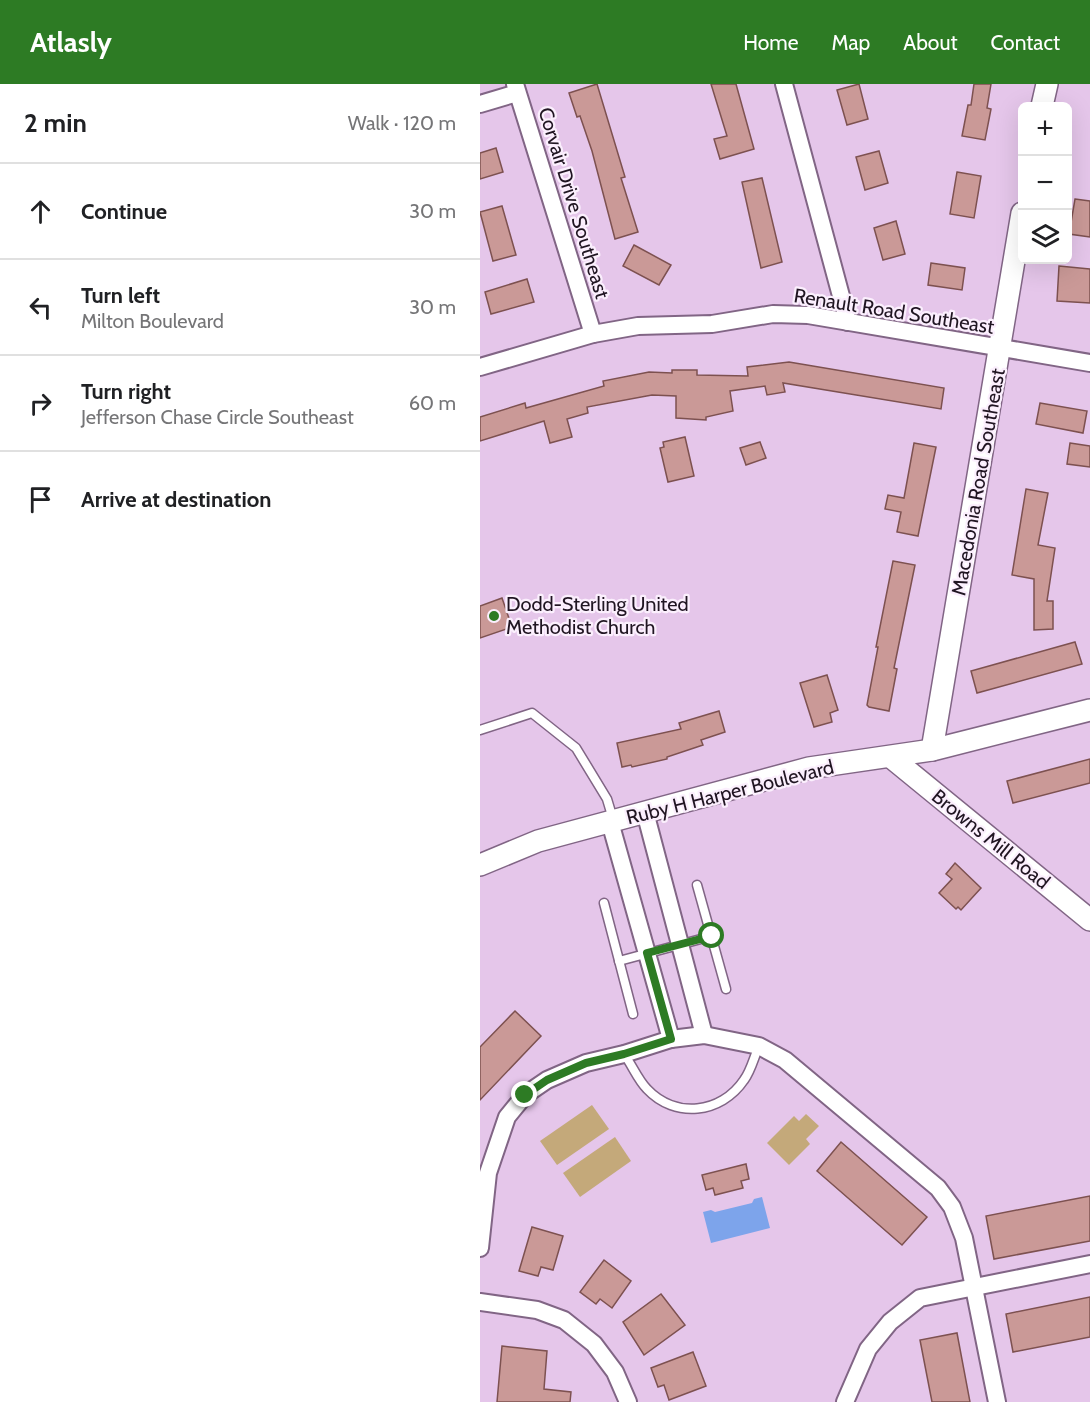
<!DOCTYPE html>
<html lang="en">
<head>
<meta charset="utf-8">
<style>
	body { margin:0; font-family:Cabin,sans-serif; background:#f6f6f6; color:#202124 }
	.controls { position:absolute; right:18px; top:18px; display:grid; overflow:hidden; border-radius:9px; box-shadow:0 6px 24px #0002 }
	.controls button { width:54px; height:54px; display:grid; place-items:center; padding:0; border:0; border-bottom:2px solid #e0e0e0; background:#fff; color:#202124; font:30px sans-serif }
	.stop { position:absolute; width:18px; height:18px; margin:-14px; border:4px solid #2d7b24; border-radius:50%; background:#fff }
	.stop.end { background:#2d7b24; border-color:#fff; box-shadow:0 2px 6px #0008 }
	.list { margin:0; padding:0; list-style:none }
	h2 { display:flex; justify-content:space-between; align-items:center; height:78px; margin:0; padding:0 24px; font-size:26px }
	h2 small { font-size:20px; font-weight:400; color:#757577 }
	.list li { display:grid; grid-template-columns:39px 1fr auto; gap:18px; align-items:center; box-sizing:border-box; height:96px; padding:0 24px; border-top:2px solid #e0e0e0 }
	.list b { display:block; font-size:22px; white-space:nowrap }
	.list p { margin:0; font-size:20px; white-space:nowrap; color:#757577 }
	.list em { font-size:20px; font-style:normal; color:#757577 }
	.icon { flex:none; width:33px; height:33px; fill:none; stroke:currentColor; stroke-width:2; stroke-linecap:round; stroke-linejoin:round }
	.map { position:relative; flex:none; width:610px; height:1318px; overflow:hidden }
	header { display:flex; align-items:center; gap:36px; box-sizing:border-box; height:84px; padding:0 30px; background:#2d7b24; color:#fff }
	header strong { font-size:28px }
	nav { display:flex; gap:33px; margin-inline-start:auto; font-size:21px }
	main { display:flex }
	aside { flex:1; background:#fff }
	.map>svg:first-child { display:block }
	.green { fill:#c4a97a }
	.water { fill:#7da4eb }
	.building { fill:#ca9997; stroke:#7d5150; stroke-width:1.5 }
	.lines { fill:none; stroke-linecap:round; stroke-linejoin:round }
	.service-casing { stroke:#816585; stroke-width:11 }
	.minor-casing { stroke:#816585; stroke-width:20 }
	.tertiary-casing { stroke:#816585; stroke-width:24 }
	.service { stroke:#fff; stroke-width:8 }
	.minor { stroke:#fff; stroke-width:16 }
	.tertiary { stroke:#fff; stroke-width:21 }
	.route { stroke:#2d7b24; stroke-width:8 }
	.poi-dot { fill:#2d7b24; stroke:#fbeffd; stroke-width:2 }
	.labels { text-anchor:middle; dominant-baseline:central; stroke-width:4.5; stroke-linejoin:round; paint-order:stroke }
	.street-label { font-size:20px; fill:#201522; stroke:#fbeffd }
	.poi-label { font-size:20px; fill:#201522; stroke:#fbeffd; text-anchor:start }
</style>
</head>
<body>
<header>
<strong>Atlasly</strong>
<nav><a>Home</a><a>Map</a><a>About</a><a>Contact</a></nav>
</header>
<main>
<aside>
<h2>2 min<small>Walk · 120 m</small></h2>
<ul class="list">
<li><svg class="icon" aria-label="ahead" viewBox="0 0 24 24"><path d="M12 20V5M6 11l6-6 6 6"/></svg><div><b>Continue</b></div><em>30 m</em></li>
<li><svg class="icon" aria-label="left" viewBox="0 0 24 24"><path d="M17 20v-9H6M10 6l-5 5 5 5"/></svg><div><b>Turn left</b><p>Milton Boulevard</p></div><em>30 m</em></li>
<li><svg class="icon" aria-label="right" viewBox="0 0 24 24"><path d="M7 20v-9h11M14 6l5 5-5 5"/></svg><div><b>Turn right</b><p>Jefferson Chase Circle Southeast</p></div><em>60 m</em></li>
<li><svg class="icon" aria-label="arrive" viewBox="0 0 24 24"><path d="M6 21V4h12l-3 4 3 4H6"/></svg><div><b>Arrive at destination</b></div></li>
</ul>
</aside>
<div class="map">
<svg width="610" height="1318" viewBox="0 0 610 1318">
	<rect width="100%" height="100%" fill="#e5c6ea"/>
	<g class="green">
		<polygon points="112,1021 129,1045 77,1081 60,1057"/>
		<polygon points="326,1030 339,1042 326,1055 330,1060 309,1081 287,1059 314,1032 319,1037"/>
		<polygon points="135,1053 151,1077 100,1113 83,1089"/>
	</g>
	<polygon class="water" points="282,1113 290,1144 231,1159 223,1128 231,1126 235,1128 272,1119 274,1115"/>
	<g class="building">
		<polygon points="117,0 145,93 141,94 158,148 135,155 112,67 100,32 97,33 89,9"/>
		<polygon points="231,0 256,0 274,65 240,75 234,55 247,52"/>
		<polygon points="379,0 388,35 367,41 357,6"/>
		<polygon points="494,0 511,0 507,24 511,25 505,56 482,52 488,21 491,21"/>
		<polygon points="16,64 23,88 0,95 0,69"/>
		<polygon points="399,67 408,99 385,106 376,73"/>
		<polygon points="477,88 501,92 494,134 470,130"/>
		<polygon points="282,94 302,178 281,184 262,98"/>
		<polygon points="595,115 610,117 610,153 589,150"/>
		<polygon points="22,122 36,171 13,177 0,128"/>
		<polygon points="416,137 425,170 403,176 394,144"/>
		<polygon points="154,161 191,181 179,201 143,182"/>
		<polygon points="451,179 485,184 482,206 448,201"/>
		<polygon points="579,182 610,185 610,219 577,217"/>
		<polygon points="47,195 54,218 11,230 5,208"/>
		<polygon points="309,278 464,304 461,325 303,299 305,308 287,311 285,302 250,307 253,327 226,333 226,336 196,334 196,312 172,311 107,323 108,329 87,335 92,353 70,359 64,337 0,357 0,333 45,319 46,324 124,302 123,297 169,288 192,289 192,286 217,286 217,291 268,292 267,283"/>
		<polygon points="560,319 607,327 603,349 556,340"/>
		<polygon points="205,353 214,392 188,398 180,364 184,363 183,358"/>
		<polygon points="280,358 286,374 266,381 260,364"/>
		<polygon points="434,359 456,363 438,452 417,448 421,428 405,425 408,411 424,414"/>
		<polygon points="590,359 610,362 610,383 587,380"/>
		<polygon points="546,405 568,409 558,461 575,464 567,517 573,517 573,545 554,546 554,495 532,491"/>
		<polygon points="413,477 435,481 414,584 417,585 409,627 389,623 387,621 398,563 396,563"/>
		<polygon points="22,514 32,543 0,554 0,522"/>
		<polygon points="595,558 602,580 497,609 491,587"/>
		<polygon points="347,591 358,626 350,629 352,638 334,643 320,599"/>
		<polygon points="239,627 245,648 221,656 223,661 187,673 187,675 152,683 151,681 142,683 137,659 201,645 199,639"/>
		<polygon points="610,675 610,699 533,719 527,697"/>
		<polygon points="475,779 501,804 481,826 478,823 476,825 459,809 472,795 466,790"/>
		<polygon points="35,927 61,952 0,1016 0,963"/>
		<polygon points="361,1058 447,1133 422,1161 337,1087"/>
		<polygon points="266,1080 269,1095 261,1097 263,1104 235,1111 233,1104 226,1106 222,1091"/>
		<polygon points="610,1112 610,1157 514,1175 506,1132"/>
		<polygon points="52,1143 83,1152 73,1186 61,1183 58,1192 39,1187"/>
		<polygon points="124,1176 151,1197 132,1224 120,1215 116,1220 100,1208"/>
		<polygon points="181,1210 205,1241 164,1271 143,1238"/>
		<polygon points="610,1213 610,1253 533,1268 526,1230"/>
		<polygon points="477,1249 490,1318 452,1318 440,1256"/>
		<polygon points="22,1262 67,1267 64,1305 91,1308 90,1318 17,1318"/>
		<polygon points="213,1268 226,1302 189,1316 184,1301 178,1303 171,1284"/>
	</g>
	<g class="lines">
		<g class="service-casing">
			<g id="service">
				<polyline points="0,646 52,629 96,664 127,715 133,735"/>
				<polyline points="217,801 246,905"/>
				<polyline points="124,819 153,930"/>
				<polyline points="139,877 232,852"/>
				<path d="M144,970c8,11 14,26 23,35 28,30 74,25 97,-9 7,-9 10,-23 15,-34"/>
			</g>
		</g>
		<g class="minor-casing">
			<g id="minor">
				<polyline points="35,0 113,250"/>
				<polyline points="304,0 368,238"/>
				<polyline points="0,20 37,9"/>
				<polyline points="0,283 113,250 158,242 232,240 293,230 328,231 610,279"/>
				<polyline points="165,728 224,951"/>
				<polyline points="130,738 191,955"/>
				<polyline points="0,1164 8,1089 27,1033 45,1011 67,996 106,979 144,970 191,955 224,951 279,962 305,976 458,1104 472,1123 484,1154 517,1318"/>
				<polyline points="0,1218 57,1226 84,1236 114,1260 135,1288 148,1318"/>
				<polyline points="365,1318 388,1265 410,1238 440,1214 610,1180"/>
			</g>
		</g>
		<g class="tertiary-casing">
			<g id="tertiary">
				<polyline points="562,22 567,0"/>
				<polyline points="452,666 542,129"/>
				<polyline points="412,674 610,836"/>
				<polyline points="0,781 58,757 329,684 452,666 610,626"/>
			</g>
		</g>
		<use href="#service" class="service"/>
		<use href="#minor" class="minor"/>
		<use href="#tertiary" class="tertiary"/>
	</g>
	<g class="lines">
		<polyline class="route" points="45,1011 67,996 106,979 144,970 191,955 167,869 232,852"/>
	</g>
	<circle class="poi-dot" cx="14" cy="532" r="6"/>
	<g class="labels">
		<g class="street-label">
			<text transform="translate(94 119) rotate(73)">Corvair Drive Southeast</text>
			<text transform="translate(414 227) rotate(9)">Renault Road Southeast</text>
			<text transform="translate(498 398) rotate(-80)">Macedonia Road Southeast</text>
			<text transform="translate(250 708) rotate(-14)">Ruby H Harper Boulevard</text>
			<text transform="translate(511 755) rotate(39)">Browns Mill Road</text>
		</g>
		<g class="poi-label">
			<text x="26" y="520">Dodd-Sterling United<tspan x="26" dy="23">Methodist Church</tspan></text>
		</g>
	</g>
</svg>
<div class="controls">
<button>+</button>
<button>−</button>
<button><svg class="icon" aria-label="layers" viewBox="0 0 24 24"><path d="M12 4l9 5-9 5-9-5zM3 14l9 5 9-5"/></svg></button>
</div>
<div class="stop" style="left:232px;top:852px"></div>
<div class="stop end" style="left:45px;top:1011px"></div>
</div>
</main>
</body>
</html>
